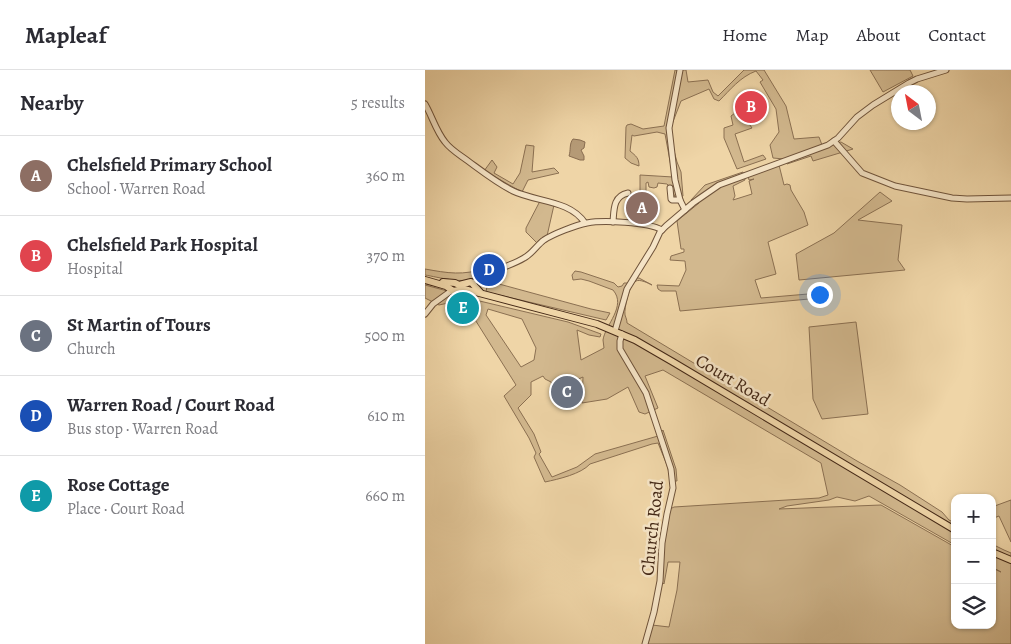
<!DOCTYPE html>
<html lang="en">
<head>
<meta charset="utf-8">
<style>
	body { margin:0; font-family:Alegreya,serif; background:#f2f2f3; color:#2b2b33 }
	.controls { position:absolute; right:15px; bottom:15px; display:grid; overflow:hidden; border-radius:10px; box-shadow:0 1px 4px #0004 }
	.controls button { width:45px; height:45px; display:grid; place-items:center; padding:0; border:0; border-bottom:1px solid #e1e1e2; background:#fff; color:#2b2b33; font:25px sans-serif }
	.compass { position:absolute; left:466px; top:15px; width:45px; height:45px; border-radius:50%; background:#fff; box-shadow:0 1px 4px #0004; rotate:328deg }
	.you { position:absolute; left:394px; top:224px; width:18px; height:18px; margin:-12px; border:4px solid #fff; border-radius:50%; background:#1a73e8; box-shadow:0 0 0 8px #1a73e833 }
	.badge { display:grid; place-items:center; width:32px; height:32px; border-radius:50%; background:#8f2418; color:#fff; font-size:16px; font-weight:700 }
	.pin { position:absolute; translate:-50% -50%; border:2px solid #fff; box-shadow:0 1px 5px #0006 }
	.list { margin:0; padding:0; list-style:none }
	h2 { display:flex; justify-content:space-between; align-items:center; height:65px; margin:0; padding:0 20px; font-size:21px }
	h2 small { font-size:16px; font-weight:400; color:#7c7c81 }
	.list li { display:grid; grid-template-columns:32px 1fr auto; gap:15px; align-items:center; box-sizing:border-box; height:80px; padding:0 20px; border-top:1px solid #e1e1e2 }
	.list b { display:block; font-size:19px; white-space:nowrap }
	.list p { margin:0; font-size:16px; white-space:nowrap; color:#7c7c81 }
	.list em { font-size:16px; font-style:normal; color:#7c7c81 }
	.icon { flex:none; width:28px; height:28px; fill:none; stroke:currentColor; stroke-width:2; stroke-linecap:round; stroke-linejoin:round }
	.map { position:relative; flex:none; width:586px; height:574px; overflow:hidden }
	header { display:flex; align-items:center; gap:30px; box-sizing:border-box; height:70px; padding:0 25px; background:#fff; border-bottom:1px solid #e1e1e2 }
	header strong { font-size:24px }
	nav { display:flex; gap:28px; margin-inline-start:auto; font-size:18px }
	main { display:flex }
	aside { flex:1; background:#fff }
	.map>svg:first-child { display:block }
	.green { fill:#d2b88e; stroke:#8b7052; fill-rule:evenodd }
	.water { fill:#b59a76; stroke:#886c50 }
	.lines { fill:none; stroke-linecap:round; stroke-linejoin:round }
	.minor-casing { stroke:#6f533a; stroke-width:7 }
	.major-casing { stroke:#442816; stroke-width:8 }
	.minor { stroke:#f5e4c6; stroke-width:5 }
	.major { stroke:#efd5a7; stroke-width:6 }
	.labels { text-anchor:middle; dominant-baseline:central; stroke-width:5; stroke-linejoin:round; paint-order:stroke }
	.street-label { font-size:18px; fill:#442816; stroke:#f5e4c6 }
</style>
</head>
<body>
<header>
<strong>Mapleaf</strong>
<nav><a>Home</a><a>Map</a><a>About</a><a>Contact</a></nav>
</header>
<main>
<aside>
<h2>Nearby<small>5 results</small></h2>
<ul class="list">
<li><span class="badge" style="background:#8d6e63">A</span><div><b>Chelsfield Primary School</b><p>School · Warren Road</p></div><em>360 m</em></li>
<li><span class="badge" style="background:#e0444e">B</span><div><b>Chelsfield Park Hospital</b><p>Hospital</p></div><em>370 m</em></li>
<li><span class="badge" style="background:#6b7280">C</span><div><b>St Martin of Tours</b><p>Church</p></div><em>500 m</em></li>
<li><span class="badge" style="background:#1a4fb4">D</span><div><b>Warren Road / Court Road</b><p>Bus stop · Warren Road</p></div><em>610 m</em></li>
<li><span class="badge" style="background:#0f9aa8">E</span><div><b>Rose Cottage</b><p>Place · Court Road</p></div><em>660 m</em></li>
</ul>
</aside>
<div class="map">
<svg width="586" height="574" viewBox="0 0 586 574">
	<rect width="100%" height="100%" fill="#efd5a7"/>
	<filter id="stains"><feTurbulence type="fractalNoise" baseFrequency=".004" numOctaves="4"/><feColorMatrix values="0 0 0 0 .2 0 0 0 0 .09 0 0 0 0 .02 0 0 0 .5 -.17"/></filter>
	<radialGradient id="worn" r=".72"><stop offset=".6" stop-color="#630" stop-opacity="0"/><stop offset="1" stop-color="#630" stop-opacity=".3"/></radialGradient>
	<g class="green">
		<path d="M250,0h11l2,12 20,-2 5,12 5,4 26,-26h20l22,36 8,33 25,-2 3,8 19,-3 12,7 -40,12 -2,-5 -24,8 -3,-5 -11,-1 -3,-13 9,-13 -3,-23 -16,-27 3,-2 -7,-9c-16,6 -26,19 -37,30l-5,-2 -5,-10 -28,12 -12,31 8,30 4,10 2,24 -7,3 -5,-11 -4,-4 -9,-1 -1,4 -3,1 -5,-1 -1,-5 -2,1v14h-6v-22l33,2 -8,-43 -8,-2 -23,4 -2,-1 -2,16c6,5 9,7 9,15l-8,-3 -6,-5 1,-31 1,-2 4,-1 12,5 21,-3z"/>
		<polygon points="445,0 485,0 488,6 458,22"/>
		<polygon points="329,29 335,29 338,33 336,38 332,39 329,36 323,41 325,49 320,48 327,58 310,64 319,92 338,85 341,89 312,99 299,68 299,58 308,55 306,46"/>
		<polygon points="101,75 109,76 107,102 129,98 134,103 103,110 97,122 59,101 67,90 72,97 69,103 88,114 95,103"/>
		<polygon points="354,95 359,115 362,114 365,115 366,120 379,142 383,155 343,172 351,204 330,210 336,228 383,224 384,229 255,241 251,221 236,221 233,219 232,215 254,216 261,200 260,191 245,190 246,186 259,182 259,179 256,179 252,151 274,133 266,130 280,115 318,102 320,110 308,116 310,126 308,130 327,124 324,111 329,109 324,110 323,106"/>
		<polygon points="455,122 467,131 433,150 477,155 473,190 480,200 374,210 371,184 409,163"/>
		<polygon points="115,131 129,135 122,166 115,169 112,173 101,162 101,158"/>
		<path d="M60,198c-3,3 -5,7 -8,9 -12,8 -39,0 -52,-2v-6c22,4 39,7 60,-1z"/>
		<path d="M150,201l6,1 33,11 4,4 4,-1 2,-3h5l6,-5h4l13,7c-4,-2 -12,-6 -16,-4 -7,4 -12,27 -11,34 1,3 2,5 2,8l230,138 43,24 42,27 7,8 6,3v22l-86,-49 -14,5 -18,-4 -8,3 -42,6 -8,3 102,-4 74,42v78h37v-57l9,4 -9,-5v-23l12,6 7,3v91h-363l4,-19 17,2 8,-37 3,-28h-12l-4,22 -2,-2 2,-36 6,-37 4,-2 145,-9 9,-3 -7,-32 -158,-93 -18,6 13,32 -13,6 -6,-2 -11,-25 -21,12 -25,4 1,-26 -29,13 -3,-8 -6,-3 -2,-3 -12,6v13l-13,13 16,26 7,18 -2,2 13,23 25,-10 18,-13 63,-18 5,-6 13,39 1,12h-6l-4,-16 -9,-22 -6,1 -62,20c-9,10 -31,15 -45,18l-11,-25 2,-4 -7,-15 -25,-42 12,-11 -42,-67 -5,-15 -15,5 -6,-5 -9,2 -14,-7v-13l26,7 16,6 101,24 33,12 -1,3 -11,-2 -12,-5 4,30 23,-12c0,-3 -1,-5 -1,-8 2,-15 24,-34 10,-50l-24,-9 -8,-2 -8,1 -1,-5zM63,239l34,10 14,29 -2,12 -13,7 -35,-52z"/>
		<polygon points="63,211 166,239 185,243 181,250 61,222"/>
		<polygon points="431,252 443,344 397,349 388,329 384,257"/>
		<polygon points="586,430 586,472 574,446 569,448 567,444 567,437"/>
	</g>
	<path class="water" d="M148,69l7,1 5,2 -1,6 -3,2 3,6v4h-4l-11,-4c2,-6 0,-12 4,-17z"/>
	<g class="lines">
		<g class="minor-casing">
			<g id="minor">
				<polyline points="255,0 244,58 250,110 255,130 260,140"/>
				<path d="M0,34c7,12 11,27 20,38 6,8 15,13 23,19 15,11 29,22 45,30 23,11 57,9 72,32"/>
				<polyline points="409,71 437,103 470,116 527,128 542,129 586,128"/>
				<polyline points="245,118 246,129 247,130 255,130"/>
				<path d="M188,152c1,-12 0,-26 15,-29"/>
				<path d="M48,213c14,-13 35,-15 51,-25 8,-4 13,-13 20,-18 9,-6 32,-15 43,-17 16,-3 61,-1 75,7"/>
				<polyline points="0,244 8,234 26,221"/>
				<polyline points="190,261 202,219 228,177 235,162 241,156 268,133 294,115 403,75 413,68 432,47 448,35 484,13 492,9 521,0"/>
				<polyline points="197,264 195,271 195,279 221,323 246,399 248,418 242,444 237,473 235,511 229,542 220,574"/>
			</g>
		</g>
		<g class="major-casing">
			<g id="major">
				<polyline points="0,210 21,216 28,221 39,219 172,254 210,270 248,292 530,460"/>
				<polyline points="18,212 30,213 34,215 46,212 55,222"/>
				<polyline points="567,482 586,490"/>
			</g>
		</g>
		<use href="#minor" class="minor"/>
		<use href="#major" class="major"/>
	</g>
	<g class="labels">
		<g class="street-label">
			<text transform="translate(308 310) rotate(31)">Court Road</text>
			<text transform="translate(227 458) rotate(-84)">Church Road</text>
		</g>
	</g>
	<rect width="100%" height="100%" filter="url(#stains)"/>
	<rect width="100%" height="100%" fill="url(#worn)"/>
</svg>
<div class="controls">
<button>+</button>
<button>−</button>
<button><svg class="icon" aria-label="layers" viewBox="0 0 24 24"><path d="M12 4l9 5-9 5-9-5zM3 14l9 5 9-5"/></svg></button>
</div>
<svg class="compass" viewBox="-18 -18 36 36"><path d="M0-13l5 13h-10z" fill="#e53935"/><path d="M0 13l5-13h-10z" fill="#7c7c81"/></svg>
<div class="you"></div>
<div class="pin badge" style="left:217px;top:138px;background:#8d6e63">A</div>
<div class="pin badge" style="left:326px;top:37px;background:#e0444e">B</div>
<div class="pin badge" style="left:142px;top:322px;background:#6b7280">C</div>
<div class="pin badge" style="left:64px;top:200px;background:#1a4fb4">D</div>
<div class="pin badge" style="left:38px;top:238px;background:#0f9aa8">E</div>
</div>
</main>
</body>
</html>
